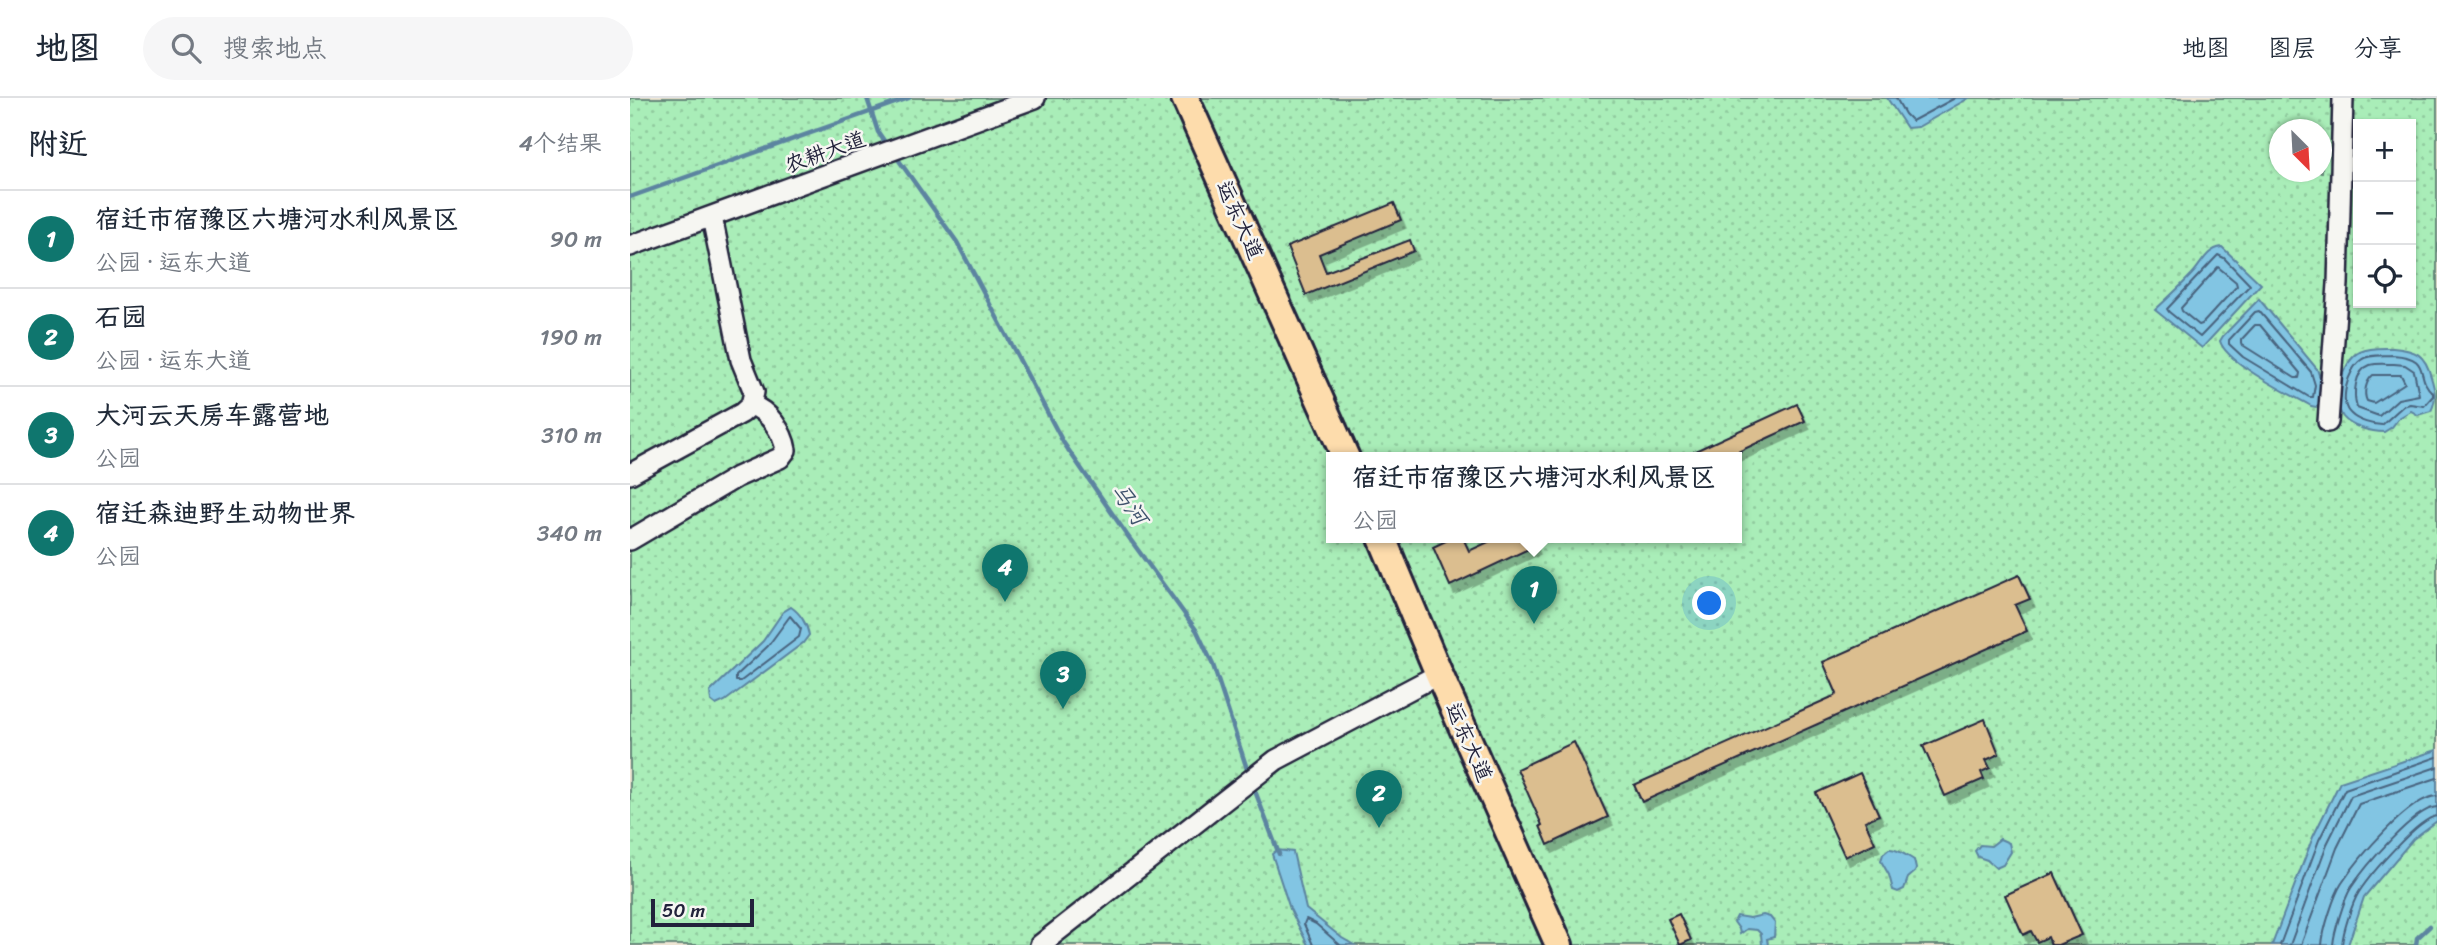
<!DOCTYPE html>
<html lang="zh">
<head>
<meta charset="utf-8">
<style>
	body { margin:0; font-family:Sriracha,"LXGW WenKai TC",sans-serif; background:#f6f6f7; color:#1f2937 }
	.controls { position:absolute; right:21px; top:21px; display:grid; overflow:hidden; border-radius:0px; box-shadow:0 2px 5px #0004 }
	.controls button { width:63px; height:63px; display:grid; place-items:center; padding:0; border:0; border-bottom:2px solid #e0e1e3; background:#fff; color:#1f2937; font:35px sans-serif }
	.compass { position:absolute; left:1639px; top:21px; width:63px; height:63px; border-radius:50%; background:#fff; box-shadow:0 2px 5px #0004; rotate:156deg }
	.scale { position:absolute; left:21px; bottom:18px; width:103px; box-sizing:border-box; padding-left:7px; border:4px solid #22223b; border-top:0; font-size:19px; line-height:24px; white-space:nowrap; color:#22223b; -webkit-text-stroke:5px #f6f6f2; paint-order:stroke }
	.you { position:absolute; left:1080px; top:506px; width:24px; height:24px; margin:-18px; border:5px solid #fff; border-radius:50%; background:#1a73e8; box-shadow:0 0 0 10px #1a73e833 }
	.badge { display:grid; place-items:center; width:46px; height:46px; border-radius:50%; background:#0f766e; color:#fff; font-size:23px; font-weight:700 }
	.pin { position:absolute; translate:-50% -58px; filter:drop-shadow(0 2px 4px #0008) }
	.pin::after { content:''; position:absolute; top:37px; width:24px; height:21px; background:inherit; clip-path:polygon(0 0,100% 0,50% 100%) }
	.popup { position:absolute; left:696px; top:354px; width:416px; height:91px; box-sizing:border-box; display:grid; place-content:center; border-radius:0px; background:#fff; filter:drop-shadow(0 2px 5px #0005); font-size:23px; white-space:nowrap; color:#747a83 }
	.popup b { font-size:26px; color:#1f2937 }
	.popup::after { content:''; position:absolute; left:50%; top:100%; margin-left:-14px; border:14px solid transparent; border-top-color:#fff }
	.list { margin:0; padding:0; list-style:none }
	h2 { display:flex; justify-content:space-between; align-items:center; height:91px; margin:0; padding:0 28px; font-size:30px }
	h2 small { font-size:23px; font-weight:400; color:#747a83 }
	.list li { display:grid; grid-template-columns:46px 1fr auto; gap:21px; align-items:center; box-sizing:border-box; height:98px; padding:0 28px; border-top:2px solid #e0e1e3 }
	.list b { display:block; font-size:26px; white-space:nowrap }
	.list p { margin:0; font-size:23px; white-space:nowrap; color:#747a83 }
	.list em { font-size:23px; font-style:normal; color:#747a83 }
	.icon { flex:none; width:38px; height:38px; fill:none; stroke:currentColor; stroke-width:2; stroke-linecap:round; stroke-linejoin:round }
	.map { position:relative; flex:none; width:1807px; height:847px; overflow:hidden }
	header { display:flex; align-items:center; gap:42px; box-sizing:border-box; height:98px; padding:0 35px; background:#fff; border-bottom:2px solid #e0e1e3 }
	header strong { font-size:33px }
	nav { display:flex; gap:38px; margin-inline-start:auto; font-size:24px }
	.search { width:490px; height:63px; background:#f6f6f7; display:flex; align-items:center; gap:18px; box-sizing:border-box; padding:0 24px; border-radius:38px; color:#747a83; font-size:26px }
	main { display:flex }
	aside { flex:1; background:#fff }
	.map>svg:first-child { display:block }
	.park { fill:url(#park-dots); stroke:#66887a; stroke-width:2; fill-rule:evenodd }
	.water { fill:#82c5e3; stroke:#5c84a0; stroke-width:2 }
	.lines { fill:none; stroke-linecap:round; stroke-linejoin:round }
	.shore { stroke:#48637e; stroke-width:2 }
	.stream { stroke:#5c84a0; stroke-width:4.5 }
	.building { fill:#dbbe8f; stroke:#22223b; stroke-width:2; filter:url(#shadow) }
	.minor-casing { stroke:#22223b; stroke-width:24 }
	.major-casing { stroke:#22223b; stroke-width:32 }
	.minor { stroke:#f6f6f2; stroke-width:19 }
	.major { stroke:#fddcac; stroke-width:26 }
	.labels { text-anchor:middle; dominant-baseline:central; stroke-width:5; stroke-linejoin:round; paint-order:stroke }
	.street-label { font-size:21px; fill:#22223b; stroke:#f6f6f2 }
	.water-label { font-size:23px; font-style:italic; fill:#3f536d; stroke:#f6f6f2 }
</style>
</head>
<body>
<header>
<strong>地图</strong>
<div class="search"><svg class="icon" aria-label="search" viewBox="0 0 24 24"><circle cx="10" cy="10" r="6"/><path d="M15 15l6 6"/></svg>搜索地点</div>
<nav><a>地图</a><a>图层</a><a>分享</a></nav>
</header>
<main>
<aside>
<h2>附近<small>4个结果</small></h2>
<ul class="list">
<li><span class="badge">1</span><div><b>宿迁市宿豫区六塘河水利风景区</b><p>公园 · 运东大道</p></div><em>90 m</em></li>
<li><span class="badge">2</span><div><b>石园</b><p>公园 · 运东大道</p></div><em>190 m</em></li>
<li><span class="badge">3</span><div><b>大河云天房车露营地</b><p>公园</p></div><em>310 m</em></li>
<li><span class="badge">4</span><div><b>宿迁森迪野生动物世界</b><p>公园</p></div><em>340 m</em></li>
</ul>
</aside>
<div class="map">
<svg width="1807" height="847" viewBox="0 0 1807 847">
	<defs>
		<pattern id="park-dots" width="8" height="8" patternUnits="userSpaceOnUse" patternTransform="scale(1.75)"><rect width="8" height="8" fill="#a9edb8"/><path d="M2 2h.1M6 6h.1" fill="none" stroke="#91cb9f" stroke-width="1.8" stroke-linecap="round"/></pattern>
		<filter id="shadow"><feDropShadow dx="4.5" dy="8" stdDeviation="0" flood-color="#0004"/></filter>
	</defs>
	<rect width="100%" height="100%" fill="#eee5d4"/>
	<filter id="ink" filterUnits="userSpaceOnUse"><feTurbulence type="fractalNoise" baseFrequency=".0143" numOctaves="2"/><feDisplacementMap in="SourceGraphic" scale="14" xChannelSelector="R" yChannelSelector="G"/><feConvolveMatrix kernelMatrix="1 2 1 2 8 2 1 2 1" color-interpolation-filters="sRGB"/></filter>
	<g filter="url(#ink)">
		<path class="park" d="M0,0h1807v847h-1807zM1728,26h53v179h-53zM1650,32h42v42h-42zM701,360h406v80h-406z"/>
		<g class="water">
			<polygon points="1257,0 1339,0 1288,29 1277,30"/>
			<path d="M1592,149l39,37 -59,64 -47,-38c13,-12 26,-24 38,-37 9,-10 14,-24 29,-26z"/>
			<path d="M1629,201l58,70 5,15 -1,19 -5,4 -5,-1c-21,-12 -85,-43 -91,-65l3,-5z"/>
			<path d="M1763,250c23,2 32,6 38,29 4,13 6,22 0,34l-13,4 -7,-4 -12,7 -7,9 -8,5c-12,0 -33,-5 -41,-15 -12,-17 -1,-56 17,-65 10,-5 23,-4 33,-4z"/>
			<path d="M161,509c9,6 16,17 18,28l-6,8 -78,58 -9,4 -5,-4 -1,-9 53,-51 20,-29z"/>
			<polygon points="1807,652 1807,723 1783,741 1734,799 1718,847 1642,847 1683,739 1710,684"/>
			<polygon points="1370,741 1379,745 1381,754 1373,767 1366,770 1357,762 1348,759 1345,753 1350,747 1361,748"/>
			<path d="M1259,751c8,-1 18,7 25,11l2,9 -1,3 -7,6 -4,11 -6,3 -5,-2 -4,-15 -8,-14 2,-7z"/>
			<polygon points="647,752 663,754 676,811 712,840 724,847 678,847 660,811 642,756"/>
			<polygon points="1133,817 1140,819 1145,825 1144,839 1137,841 1138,847 1132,847 1131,836 1127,832 1117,831 1110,836 1109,831 1104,824 1107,818 1120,820"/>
		</g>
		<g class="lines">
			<g class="shore">
				<polyline points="1266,0 1275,16 1282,23 1325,0"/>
				<polygon points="1588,157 1594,160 1620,187 1570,239 1539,214 1537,211"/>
				<polygon points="1588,169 1606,184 1607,188 1572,226 1569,227 1552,213 1551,210"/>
				<polygon points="1629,213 1681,274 1685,287 1683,299 1679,299 1613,259 1599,246 1599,242 1625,214"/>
				<polygon points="1625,227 1630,227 1670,275 1669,280 1665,280 1611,246 1611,242"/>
				<path d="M1763,257c41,3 20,21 40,38v3l-9,10 -14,-2 -7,2 -21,19c-9,0 -24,-4 -31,-11 -13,-11 -3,-45 10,-54 8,-6 22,-4 32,-5z"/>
				<path d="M1764,266l11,1 9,6 5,24 -21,4 -19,17 -22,-8c-4,-13 -3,-37 13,-43 7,-2 16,-1 24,-1z"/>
				<path d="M1743,277h28l4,8 -31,20 -7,-2c-4,-8 -1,-20 6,-26z"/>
				<polygon points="160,518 171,531 169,539 111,583 106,583 106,578 138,548"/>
				<polyline points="683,847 674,826 676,821 686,826 710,847"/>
				<polyline points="1650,847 1689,742 1715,691 1807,659"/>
				<polyline points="1660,847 1697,746 1721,698 1807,669"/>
				<polyline points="1671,847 1707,750 1729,706 1807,680"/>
				<path d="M1692,847c1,-15 12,-50 20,-62 16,-24 67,-86 95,-87"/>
				<path d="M1703,847c1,-13 11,-46 18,-57 13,-20 63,-80 86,-81"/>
				<path d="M1712,847c1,-13 10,-42 17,-53 11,-17 59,-74 78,-76"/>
			</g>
			<g class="stream">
				<polyline points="237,0 248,34 257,47"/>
				<polyline points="265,57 327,144 433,344 497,437 567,533 583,567 619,677"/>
				<polyline points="0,99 279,0"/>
				<polyline points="622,685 649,756"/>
				<polyline points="1786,847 1787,840 1800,828"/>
			</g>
		</g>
		<g class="building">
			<polygon points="764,105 771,122 689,156 696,174 780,142 784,153 676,197 657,149"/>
			<polygon points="1167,306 1175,323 1140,339 1095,360 1050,360"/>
			<polygon points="822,440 833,440 839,453 867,440 902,440 905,448 820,488 803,449"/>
			<polygon points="1389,477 1400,501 1385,507 1397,533 1012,704 1004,687 1204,598 1207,596 1193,564"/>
			<polygon points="1355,621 1369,656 1356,662 1360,670 1351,674 1354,681 1315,698 1293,648"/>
			<polygon points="944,644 978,719 918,747 910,728 912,727 887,671"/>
			<polygon points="1230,675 1249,717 1235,723 1245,745 1215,759 1186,695"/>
			<polygon points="1424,775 1452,837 1428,847 1421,847 1418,839 1407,844 1401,833 1393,837 1375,797"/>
			<polygon points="1049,816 1061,842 1050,847 1038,821"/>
		</g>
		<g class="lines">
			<g class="minor-casing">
				<g id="minor">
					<polyline points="0,148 405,0"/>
					<polyline points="1698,324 1708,186 1713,0"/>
					<polyline points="0,376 112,315 121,307 124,294 111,262 82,119"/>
					<path d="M0,442l107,-63 43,-19 6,-8c-3,-18 -17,-39 -35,-45"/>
					<polyline points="410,847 646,662 809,576"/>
				</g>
			</g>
			<g class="major-casing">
				<g id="major">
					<polyline points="555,0 716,360"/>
					<polyline points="752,440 809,576 929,847"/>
				</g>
			</g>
			<use href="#minor" class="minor"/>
			<use href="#major" class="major"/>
		</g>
	</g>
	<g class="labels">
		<g class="street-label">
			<text transform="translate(195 54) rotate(-20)">农耕大道</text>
			<text transform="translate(610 122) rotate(66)">运东大道</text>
			<text transform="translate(839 644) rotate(66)">运东大道</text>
		</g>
		<g class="water-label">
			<text transform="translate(499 406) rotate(55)">马河</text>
		</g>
	</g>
</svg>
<div class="controls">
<button>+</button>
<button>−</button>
<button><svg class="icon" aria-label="locate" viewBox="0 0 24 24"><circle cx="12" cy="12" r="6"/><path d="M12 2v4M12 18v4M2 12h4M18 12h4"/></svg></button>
</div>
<svg class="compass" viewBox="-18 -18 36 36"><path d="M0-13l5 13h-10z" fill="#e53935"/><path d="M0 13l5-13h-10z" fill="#747a83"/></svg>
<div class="scale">50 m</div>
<div class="you"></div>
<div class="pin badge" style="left:904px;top:526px">1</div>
<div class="popup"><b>宿迁市宿豫区六塘河水利风景区</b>公园</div>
<div class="pin badge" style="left:749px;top:730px">2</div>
<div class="pin badge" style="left:433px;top:611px">3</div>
<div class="pin badge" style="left:375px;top:504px">4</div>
</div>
</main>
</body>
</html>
